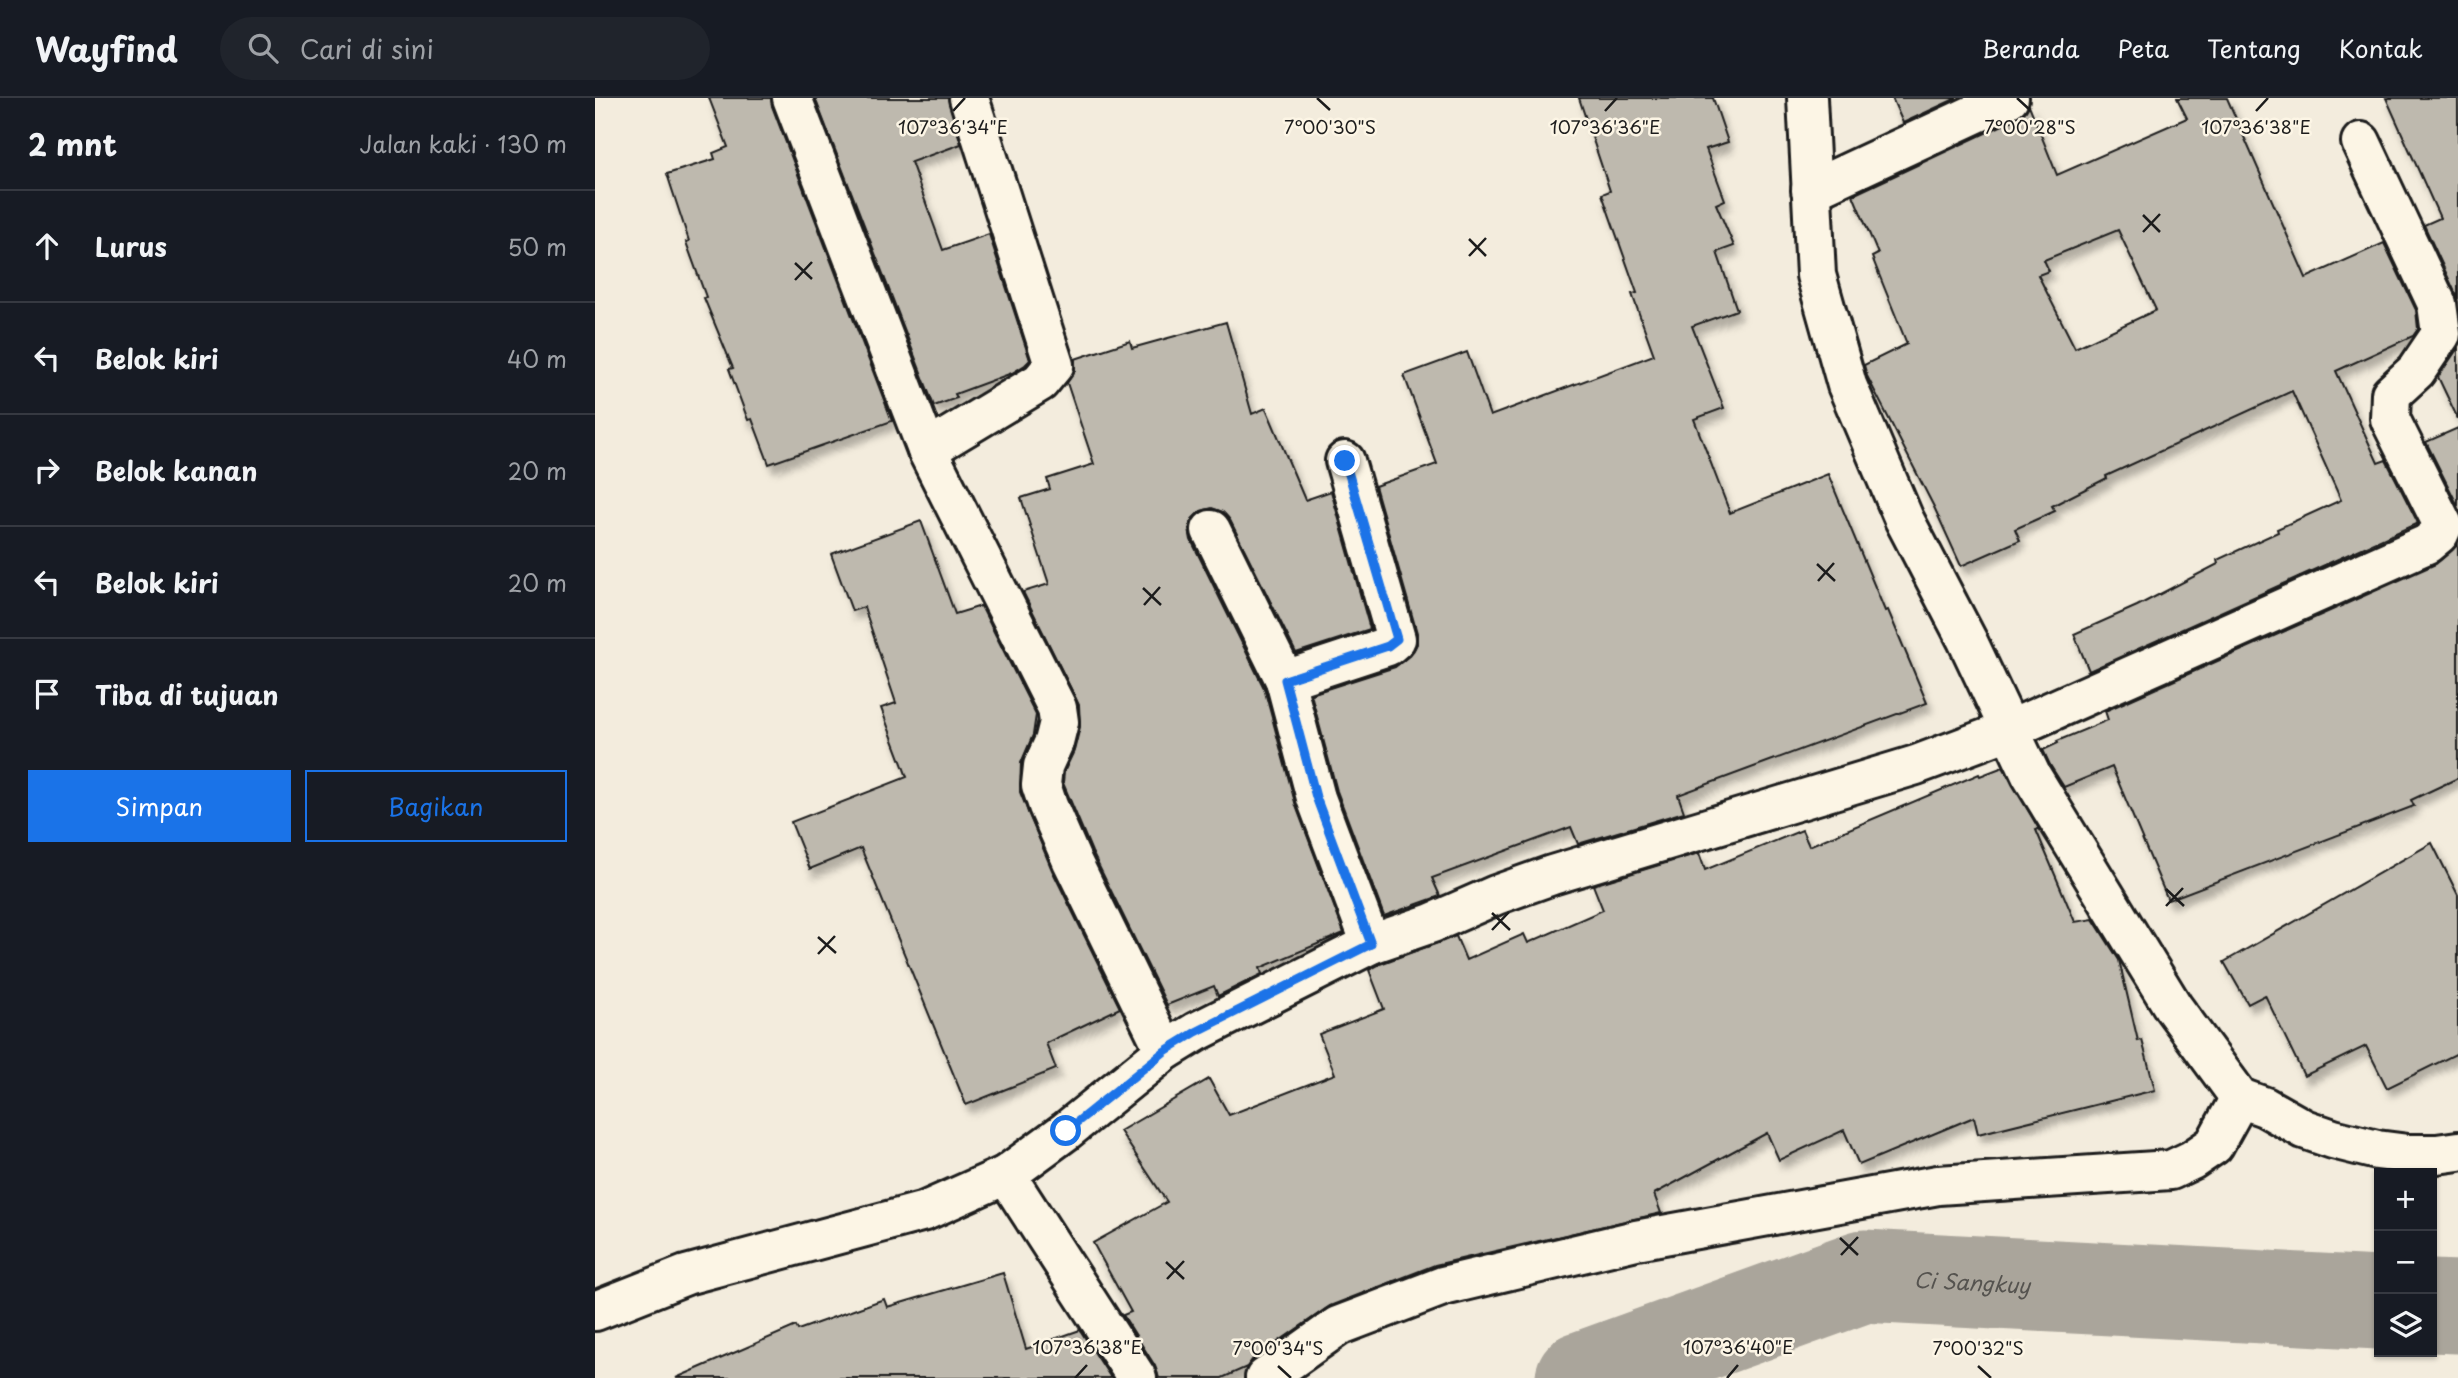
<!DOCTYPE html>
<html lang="id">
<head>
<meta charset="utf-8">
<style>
	body { margin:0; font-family:"Playpen Sans",sans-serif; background:#20242c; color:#f1f3f6 }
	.controls { position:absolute; right:21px; bottom:21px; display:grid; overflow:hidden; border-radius:0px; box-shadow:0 2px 5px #0004 }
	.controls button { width:63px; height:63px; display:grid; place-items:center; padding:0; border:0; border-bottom:2px solid #363941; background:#171b24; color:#f1f3f6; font:35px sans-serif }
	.stop { position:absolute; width:21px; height:21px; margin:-16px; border:5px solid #1a73e8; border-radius:50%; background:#fff }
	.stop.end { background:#1a73e8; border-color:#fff; box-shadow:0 2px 7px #0008 }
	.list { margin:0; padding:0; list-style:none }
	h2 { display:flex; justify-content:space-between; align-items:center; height:91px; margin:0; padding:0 28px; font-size:30px }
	h2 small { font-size:23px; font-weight:400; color:#9ea1a6 }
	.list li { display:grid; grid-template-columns:46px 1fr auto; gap:21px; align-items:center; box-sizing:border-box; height:112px; padding:0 28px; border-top:2px solid #363941 }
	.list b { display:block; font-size:26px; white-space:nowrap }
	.list em { font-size:23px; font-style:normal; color:#9ea1a6 }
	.actions { display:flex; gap:14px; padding:21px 28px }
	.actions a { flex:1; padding:16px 0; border:2px solid #1a73e8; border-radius:0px; text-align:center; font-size:24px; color:#1a73e8 }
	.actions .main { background:#1a73e8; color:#fff }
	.icon { flex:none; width:38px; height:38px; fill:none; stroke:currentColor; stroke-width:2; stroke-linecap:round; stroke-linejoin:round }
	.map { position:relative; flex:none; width:1863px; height:1280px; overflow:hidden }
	header { display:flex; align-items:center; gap:42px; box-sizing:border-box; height:98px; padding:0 35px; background:#171b24; border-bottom:2px solid #363941 }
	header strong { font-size:33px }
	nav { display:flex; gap:38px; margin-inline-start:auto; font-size:24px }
	.search { width:490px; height:63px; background:#20242c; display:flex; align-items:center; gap:18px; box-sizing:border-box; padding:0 24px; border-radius:38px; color:#9ea1a6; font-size:26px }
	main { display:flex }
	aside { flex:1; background:#171b24 }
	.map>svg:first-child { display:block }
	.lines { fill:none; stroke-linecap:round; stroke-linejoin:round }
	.river { stroke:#aaa59b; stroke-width:93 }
	.building { fill:#beb9ae; stroke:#1c1c1c; stroke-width:2; fill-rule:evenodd; filter:url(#shadow) }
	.street-casing { stroke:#1c1c1c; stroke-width:44 }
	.secondary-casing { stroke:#1c1c1c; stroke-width:44 }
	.street { stroke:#fcf5e5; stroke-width:38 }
	.secondary { stroke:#fcf5e5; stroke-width:38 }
	.route { stroke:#1a73e8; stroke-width:9 }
	.ticks { fill:none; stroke:#1c1c1c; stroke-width:2.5 }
	.labels { text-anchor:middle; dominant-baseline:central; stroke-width:5; stroke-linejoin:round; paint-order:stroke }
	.water-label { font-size:21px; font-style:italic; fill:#55534f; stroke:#fcf5e5 }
	.ticks-label { font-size:18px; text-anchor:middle; fill:#1c1c1c; stroke:#fcf5e5; stroke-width:5; stroke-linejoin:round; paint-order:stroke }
</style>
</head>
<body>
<header>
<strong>Wayfind</strong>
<div class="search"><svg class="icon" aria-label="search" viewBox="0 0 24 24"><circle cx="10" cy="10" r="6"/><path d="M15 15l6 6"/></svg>Cari di sini</div>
<nav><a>Beranda</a><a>Peta</a><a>Tentang</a><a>Kontak</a></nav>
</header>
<main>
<aside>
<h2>2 mnt<small>Jalan kaki · 130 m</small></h2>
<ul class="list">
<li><svg class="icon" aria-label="ahead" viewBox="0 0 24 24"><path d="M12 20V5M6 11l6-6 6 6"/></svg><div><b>Lurus</b></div><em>50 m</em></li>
<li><svg class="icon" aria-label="left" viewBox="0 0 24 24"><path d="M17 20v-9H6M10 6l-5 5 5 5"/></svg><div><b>Belok kiri</b></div><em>40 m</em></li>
<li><svg class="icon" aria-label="right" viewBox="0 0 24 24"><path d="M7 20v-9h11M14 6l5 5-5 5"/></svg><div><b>Belok kanan</b></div><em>20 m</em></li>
<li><svg class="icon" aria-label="left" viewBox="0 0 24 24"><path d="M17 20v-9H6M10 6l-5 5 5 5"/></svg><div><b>Belok kiri</b></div><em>20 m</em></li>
<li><svg class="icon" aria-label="arrive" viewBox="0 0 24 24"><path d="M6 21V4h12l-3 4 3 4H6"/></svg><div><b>Tiba di tujuan</b></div></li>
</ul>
<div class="actions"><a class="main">Simpan</a><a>Bagikan</a></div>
</aside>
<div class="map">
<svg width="1863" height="1280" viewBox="0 0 1863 1280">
	<defs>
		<filter id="shadow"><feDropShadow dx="4.5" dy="8" stdDeviation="3.5" flood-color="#0004"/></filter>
	</defs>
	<rect width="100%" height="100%" fill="#f3ecdd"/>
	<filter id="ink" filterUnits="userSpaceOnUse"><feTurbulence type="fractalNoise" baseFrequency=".0143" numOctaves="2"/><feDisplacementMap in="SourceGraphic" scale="14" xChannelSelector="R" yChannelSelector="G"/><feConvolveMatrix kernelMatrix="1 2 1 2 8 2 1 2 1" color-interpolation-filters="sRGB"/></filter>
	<g filter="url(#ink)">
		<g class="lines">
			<g class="river">
				<polyline points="1837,1208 1863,1209"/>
				<path id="s1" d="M987,1280l282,-102 515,27"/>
			</g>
		</g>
		<g class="building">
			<polygon points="114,0 176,0 177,8 297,323 174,366 157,321 153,322 134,271 138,270 109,200 111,199 91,144 94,143 72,76 120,61 118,55 133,49"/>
			<polygon points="220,0 353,0 366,46 316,64 348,152 394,136 435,262 430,267 417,275 360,296 362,300 339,308"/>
			<polygon points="984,0 1118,0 1133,44 1111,51 1130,102 1121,106 1139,148 1122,154 1142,212 1097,228 1129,310 1099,321 1135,415 1233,376 1290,513 1293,512 1332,605 1083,697 1089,714 983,746 976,729 837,780 845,798 789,818 742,693 716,596 800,569 815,557 822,546 822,535 780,388 842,366 809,277 872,254 895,318 1059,257 1037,196 1042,195 1007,96 1015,93"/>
			<polygon points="1297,0 1362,0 1308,25"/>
			<path d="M1582,0h50l79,180 78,-35 32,67 2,19 -5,7 -77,35 42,92 8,-3 32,63 -329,148 -15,-37 63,-28 81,-42 -1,-4 61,-28 -1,-3 64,-29 -49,-109 -186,85 1,2 -55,28 3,5 -40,18 5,11 -59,26 -27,-59 -67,-131 -3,-11 43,-21 -35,-87 6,-3 -25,-59 165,-77 8,-7 3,-6 28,70 130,-57zM1523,132l38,80 -81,38 -37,-73 11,-4 -5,-11z"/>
			<polygon points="1791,0 1863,0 1863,201 1829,127 1845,120"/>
			<polygon points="631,224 657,316 671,310 710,402 736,393 775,531 701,555 635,422 628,414 617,410 606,413 598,420 594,431 596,442 669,590 701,708 749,835 665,870 667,876 623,898 619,888 572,907 497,754 468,685 469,674 479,653 485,629 484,607 428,494 454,486 426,400 455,391 452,381 499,366 472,285 480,272 480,261 535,243 537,250"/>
			<polygon points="1863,250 1863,321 1843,279"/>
			<polygon points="1863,330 1863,408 1831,344"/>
			<polygon points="326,423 360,516 386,508 441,617 438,637 426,665 425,694 457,772 525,910 451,945 461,971 371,1007 266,750 215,771 196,724 312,679 286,610 301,605 269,509 257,513 236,456"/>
			<polygon points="1863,446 1863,680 1816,702 1819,708 1573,802 1517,669 1469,689 1455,667 1448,652 1463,645 1462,643 1513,622 1510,613 1841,466"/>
			<polygon points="1408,669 1444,731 1441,732 1480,824 1498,821 1524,862 1543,943 1547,942 1560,992 1383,1036 1379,1019 1264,1067 1249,1032 1184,1062 1172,1035 1059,1096 1066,1115 840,1167 735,1208 657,1262 652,1269 627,1280 564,1280 560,1268 528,1217 536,1214 498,1145 572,1104 525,1033 614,981 634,1017 740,976 724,936 789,911 774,872 785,866 861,838 871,862 929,836 933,845 1008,812 998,787 1104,755 1110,772 1207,732 1214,748 1384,676 1385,678"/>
			<polygon points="1837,745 1863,797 1863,955 1792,990 1771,948 1709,978 1670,897 1653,906 1629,864"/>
			<polygon points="408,1175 431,1251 485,1232 516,1280 81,1280 201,1228 203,1232 289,1201 292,1209"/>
		</g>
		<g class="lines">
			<g class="street-casing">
				<g id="street">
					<polyline points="197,0 332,352 462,610 464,624 459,644 448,668 446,687 453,708 477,763 570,953"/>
					<polyline points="1216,92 1414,0"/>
					<polyline points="332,352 445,284 459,267 374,0"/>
					<polyline points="750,363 801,541 793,548 690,582 721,700 776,846"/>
					<polyline points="616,432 690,582"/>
					<polyline points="411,1077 542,1280"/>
					<polyline points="0,1213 91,1177 330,1113 411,1077 471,1033 570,953 601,934 776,846 837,825 901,797 957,777 1321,667 1414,632 1832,446 1844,436 1848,427 1795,321 1796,296 1821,273 1846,236 1842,206 1766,44"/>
					<polyline points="670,1280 743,1228 848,1188 1041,1142 1343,1087 1576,1072 1597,1062 1619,1047 1645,1000"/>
				</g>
			</g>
			<g class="secondary-casing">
				<polyline id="secondary" points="1212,0 1221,177 1252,287 1309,421 1372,542 1436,677 1578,909 1645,1000 1670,1009 1709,1031 1738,1041 1782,1052 1813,1056 1842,1056 1863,1053"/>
			</g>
			<use href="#street" class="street"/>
			<use href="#secondary" class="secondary"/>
		</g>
	</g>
	<g class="lines" filter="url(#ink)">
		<polyline class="route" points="471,1033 570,953 601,934 776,846 721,699 690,582 793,548 802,541 750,363"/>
	</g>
	<path class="ticks" d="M722,0l13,12M1422,0l13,12M358,13l12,-13M1010,13l12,-13M1661,13l12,-13M1548,117l17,17M1548,134l17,-18M874,141l17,17M874,158l17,-18M200,165l17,16M200,182l17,-18M1222,466l18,17M1223,483l16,-18M548,490l18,17M549,507l16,-18M1571,791l18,17M1571,808l17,-18M897,815l18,17M897,832l17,-18M223,839l18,16M223,856l17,-18M1245,1140l18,17M1246,1157l17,-18M571,1164l18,17M572,1181l17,-18M683,1268l13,12M1383,1268l13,12M480,1280l12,-13M1132,1280l11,-13"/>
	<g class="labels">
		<g class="water-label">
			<text stroke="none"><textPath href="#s1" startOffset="408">Ci Sangkuy</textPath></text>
		</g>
	</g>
	<g class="ticks-label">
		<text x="735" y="36">7°00'30"S</text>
		<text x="1435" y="36">7°00'28"S</text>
		<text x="358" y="36">107°36'34"E</text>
		<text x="1010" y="36">107°36'36"E</text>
		<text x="1661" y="36">107°36'38"E</text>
		<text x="492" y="1256">107°36'38"E</text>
		<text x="1143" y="1256">107°36'40"E</text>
		<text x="683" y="1257">7°00'34"S</text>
		<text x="1383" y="1257">7°00'32"S</text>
	</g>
</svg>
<div class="controls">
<button>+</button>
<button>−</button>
<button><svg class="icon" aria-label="layers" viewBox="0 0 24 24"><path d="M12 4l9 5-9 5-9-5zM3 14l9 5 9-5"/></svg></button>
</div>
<div class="stop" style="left:471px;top:1033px"></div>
<div class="stop end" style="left:750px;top:363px"></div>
</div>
</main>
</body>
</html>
